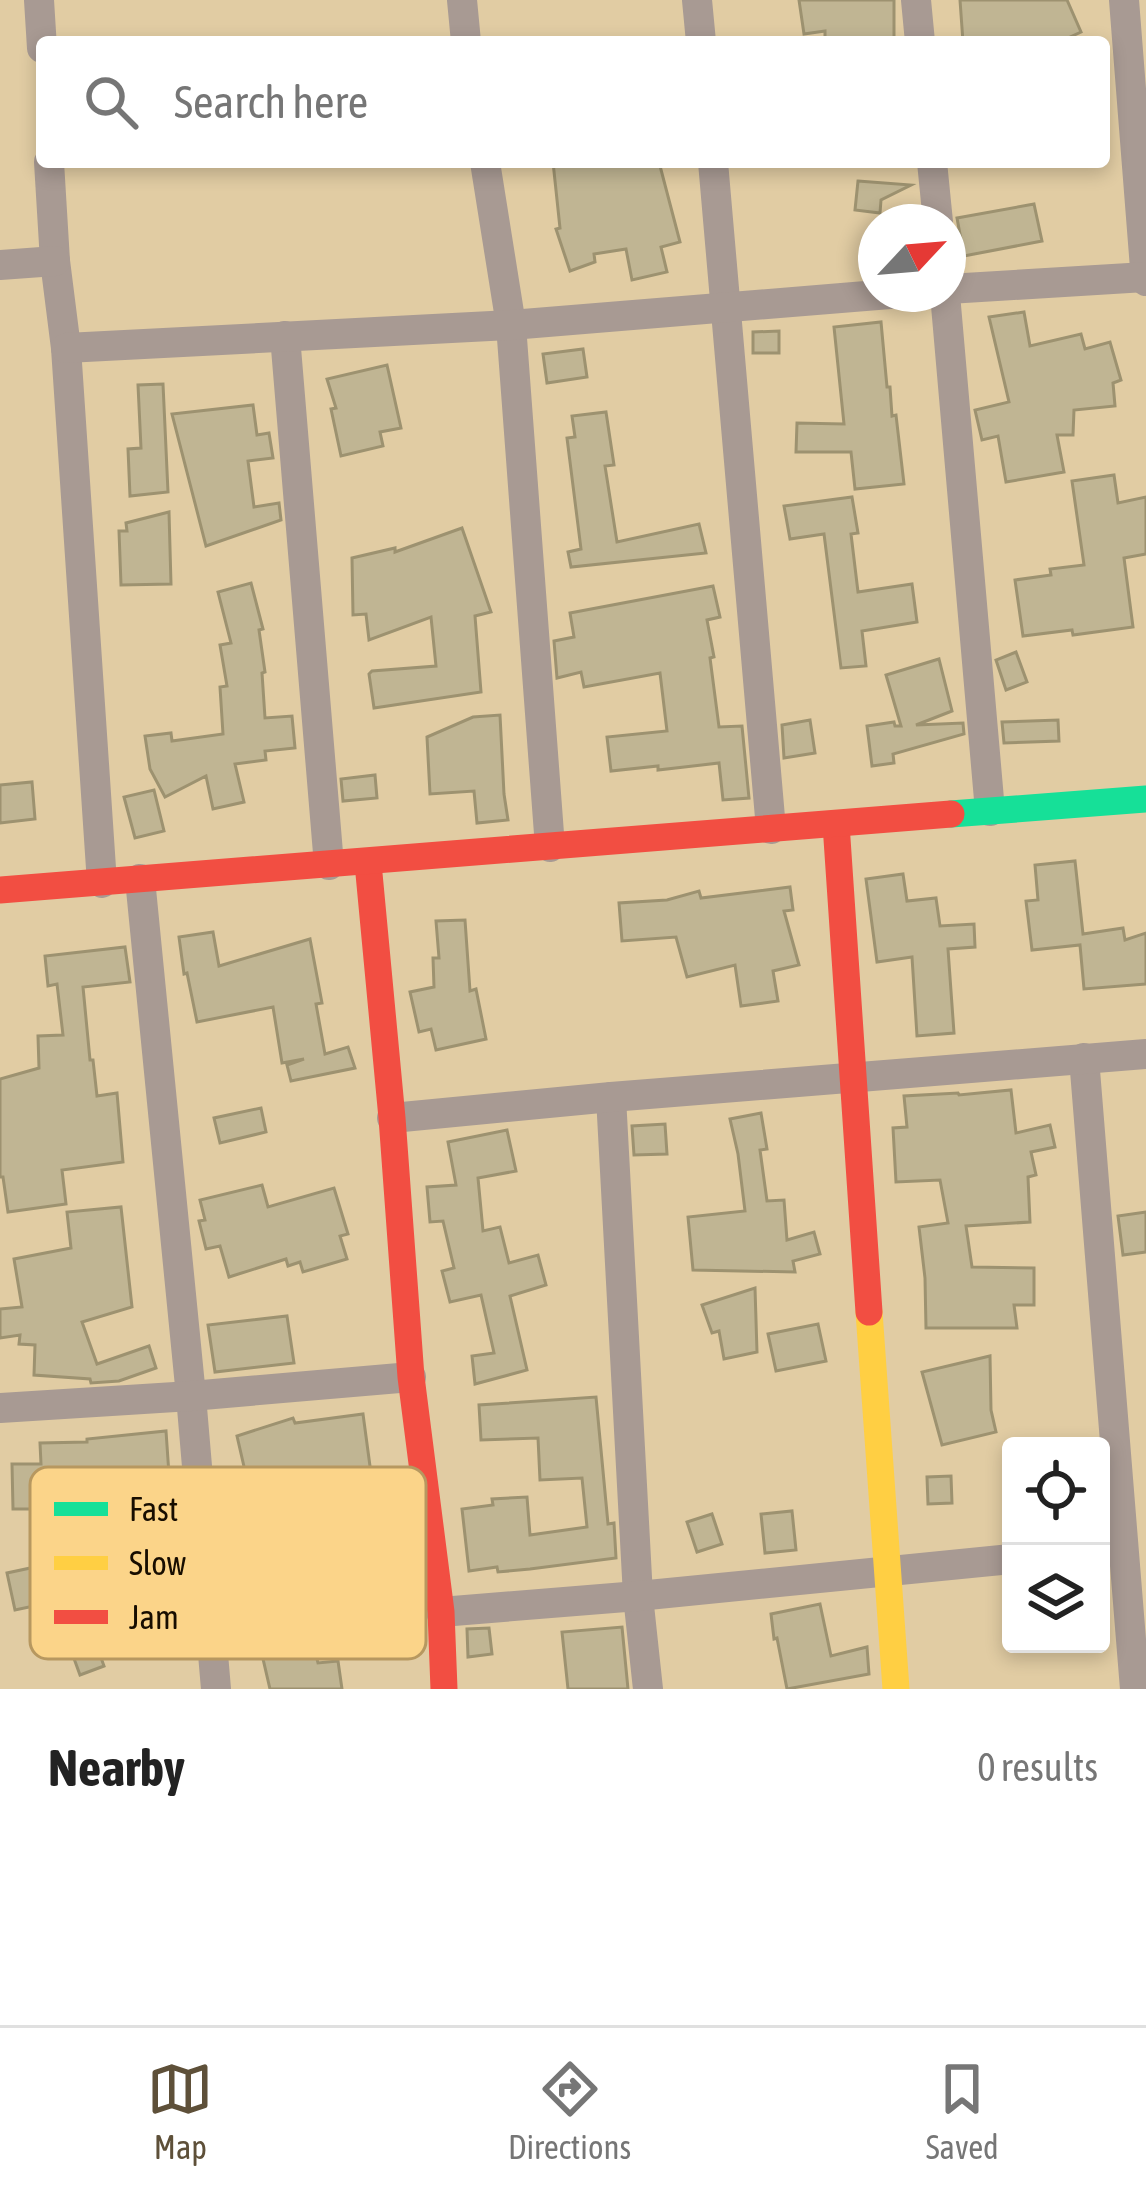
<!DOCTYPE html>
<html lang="en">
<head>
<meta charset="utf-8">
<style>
	body { margin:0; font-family:"Asap Condensed",sans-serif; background:#f6f6f6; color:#222 }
	.controls { position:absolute; right:36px; bottom:36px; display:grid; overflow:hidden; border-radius:12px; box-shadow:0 6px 18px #0003 }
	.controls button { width:108px; height:108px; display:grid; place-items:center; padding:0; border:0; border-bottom:3px solid #e0e0e0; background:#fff; color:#222; font:60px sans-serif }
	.compass { position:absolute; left:858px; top:204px; width:108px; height:108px; border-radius:50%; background:#fff; box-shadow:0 6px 18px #0003; rotate:64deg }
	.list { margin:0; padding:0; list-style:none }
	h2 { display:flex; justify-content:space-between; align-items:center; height:156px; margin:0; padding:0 48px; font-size:51px }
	h2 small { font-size:39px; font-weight:400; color:#767676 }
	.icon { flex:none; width:66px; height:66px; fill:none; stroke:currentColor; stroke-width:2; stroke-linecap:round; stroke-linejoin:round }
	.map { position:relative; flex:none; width:1146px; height:1689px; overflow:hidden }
	.search { position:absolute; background:#fff; box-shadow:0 6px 18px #0003; left:36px; right:36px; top:36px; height:132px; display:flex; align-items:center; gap:30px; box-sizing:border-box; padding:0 42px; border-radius:12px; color:#767676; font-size:45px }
	.sheet { height:336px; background:#fff }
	nav { display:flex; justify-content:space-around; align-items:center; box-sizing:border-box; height:168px; border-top:3px solid #e0e0e0; background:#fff; font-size:33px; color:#767676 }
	nav a { display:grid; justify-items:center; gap:6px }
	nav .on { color:#5e5039 }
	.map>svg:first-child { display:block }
	.building { fill:#c0b593; stroke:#9d9270; stroke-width:3 }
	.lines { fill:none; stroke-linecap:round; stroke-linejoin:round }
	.street { stroke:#a89a93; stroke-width:30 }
	.fast { stroke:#16e098; stroke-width:27 }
	.slow { stroke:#ffcf43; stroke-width:27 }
	.jam { stroke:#f24e42; stroke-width:27 }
	.key { fill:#fbd489; stroke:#b79860; stroke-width:3 }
	.key-label { font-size:33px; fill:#170d00 }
</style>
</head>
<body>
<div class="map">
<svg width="1146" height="1689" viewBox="0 0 1146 1689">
	<rect width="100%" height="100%" fill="#e1cca3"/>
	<g class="building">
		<polygon points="799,0 894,0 894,42 825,42 825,31 804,34"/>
		<polygon points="960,0 1067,0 1081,32 1059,42 963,42"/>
		<polygon points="553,162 659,162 680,242 661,247 667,272 632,280 626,249 594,254 595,262 570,271 556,229 560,228"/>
		<polygon points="858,181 911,185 881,200 880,213 855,210"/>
		<polygon points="1034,204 1042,241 964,256 957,218"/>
		<polygon points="1024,312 1030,346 1081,334 1085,349 1110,342 1121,380 1113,383 1115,406 1074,410 1073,435 1057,435 1064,472 1006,482 998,436 982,440 975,410 1009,402 989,317"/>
		<polygon points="881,322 887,387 890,387 892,416 896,415 904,484 855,489 851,452 796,452 797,423 844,424 834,327"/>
		<polygon points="779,331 779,353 753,353 753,332"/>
		<polygon points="583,349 587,377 547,383 543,354"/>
		<polygon points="387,365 401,428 380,432 383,446 341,456 331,409 336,408 327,379"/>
		<polygon points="163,384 168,492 130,496 128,449 141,448 138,385"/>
		<polygon points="253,405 257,435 269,433 273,458 248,461 254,507 279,503 281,520 206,546 172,414"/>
		<polygon points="606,412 614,465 605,466 617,542 699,524 706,553 571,567 568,552 581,549 567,438 575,437 572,416"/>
		<polygon points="1114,475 1118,503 1146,497 1146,554 1124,558 1133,627 1073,635 1072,630 1023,636 1015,580 1051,575 1050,569 1084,565 1072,481"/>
		<polygon points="852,497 858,533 851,534 858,592 912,584 917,622 862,631 866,666 841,668 824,534 790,539 784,506"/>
		<polygon points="169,512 171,584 121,585 119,531 127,531 126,523"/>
		<polygon points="462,528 491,612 475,616 481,692 374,708 369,674 372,671 436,666 431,617 369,640 366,614 353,615 352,558 395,548 395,552"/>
		<polygon points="251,583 263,629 259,630 265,672 262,673 265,718 292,716 295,748 265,751 266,760 235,764 244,802 213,809 206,776 165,797 150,769 145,736 171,733 172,741 223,734 220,687 227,686 220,645 231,643 218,592"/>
		<polygon points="713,586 720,617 707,620 714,657 710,658 719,727 742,726 749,798 723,800 719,763 658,770 658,766 611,771 607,737 667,731 660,673 584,687 581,672 557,678 554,641 574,637 570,613"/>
		<polygon points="1016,652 1027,682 1006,690 996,660"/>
		<polygon points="939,659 952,711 916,725 963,723 964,734 893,754 894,763 872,766 867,726 894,722 895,726 901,726 886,675"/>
		<polygon points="500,715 504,794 508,820 477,823 474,791 430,794 427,737 473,717"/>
		<polygon points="810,720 815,753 784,758 782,725"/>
		<polygon points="1058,720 1059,741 1004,743 1002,722"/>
		<polygon points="375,775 377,798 343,801 341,779"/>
		<polygon points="32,782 35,819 0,823 0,785"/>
		<polygon points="154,790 164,831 135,838 124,797"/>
		<polygon points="1075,861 1083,934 1123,928 1125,940 1146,933 1146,984 1084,989 1080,945 1032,950 1026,901 1038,900 1035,865"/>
		<polygon points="903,874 907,901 936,898 940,926 974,924 975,947 948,949 954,1033 917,1036 912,957 877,962 866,879"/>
		<polygon points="790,887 793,910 784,911 799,965 773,971 778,1001 741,1006 735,965 687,977 676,937 622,941 619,903 667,900 699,891 701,898"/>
		<polygon points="465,920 470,991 476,989 486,1039 436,1050 431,1029 419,1032 410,992 434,987 433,958 439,958 436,921"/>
		<polygon points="213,932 219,966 310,939 322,1003 316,1004 325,1054 348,1047 355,1068 291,1081 287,1065 304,1059 282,1063 273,1007 197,1022 187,973 184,974 179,937"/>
		<polygon points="125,947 130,982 83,987 90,1060 93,1060 97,1096 117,1093 123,1162 62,1170 66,1204 8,1212 3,1177 0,1177 0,1079 39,1068 38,1036 63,1035 57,984 48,986 45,956"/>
		<polygon points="1011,1090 1016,1133 1050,1125 1055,1147 1031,1152 1036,1175 1028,1177 1030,1222 966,1226 972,1267 1034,1268 1034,1305 1014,1305 1017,1328 926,1328 925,1278 919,1227 948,1223 940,1180 896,1182 893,1128 907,1127 904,1096 958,1093 959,1095"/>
		<polygon points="261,1108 266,1132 220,1143 214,1118"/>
		<polygon points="761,1113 767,1149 760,1150 767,1201 784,1200 787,1240 814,1232 820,1254 793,1261 795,1272 693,1270 688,1217 745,1211 738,1154 730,1119"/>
		<polygon points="665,1124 667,1154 634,1155 632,1126"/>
		<polygon points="507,1130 516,1171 478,1178 483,1231 500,1227 509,1263 538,1255 546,1285 510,1296 527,1370 475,1384 472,1356 494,1353 481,1295 450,1302 442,1271 454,1268 443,1221 430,1222 427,1187 456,1185 448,1142"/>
		<polygon points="262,1185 268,1207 334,1188 348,1234 340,1236 347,1259 303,1272 300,1262 288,1266 286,1259 229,1277 220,1246 206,1249 199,1221 205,1220 200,1200"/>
		<polygon points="121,1207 132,1307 82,1322 97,1364 149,1346 156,1368 119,1381 91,1383 90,1379 34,1375 35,1345 19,1344 20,1335 0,1338 0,1309 22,1307 14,1259 71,1248 67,1212"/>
		<polygon points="1146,1212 1146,1252 1123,1255 1118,1216"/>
		<polygon points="755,1288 757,1352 724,1359 719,1331 712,1333 702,1305"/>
		<polygon points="287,1316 294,1363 215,1372 208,1325"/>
		<polygon points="818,1324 826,1361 776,1371 768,1334"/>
		<polygon points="990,1356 991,1410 996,1432 942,1445 922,1372"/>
		<polygon points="596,1397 608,1524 614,1523 616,1558 530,1569 498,1572 497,1567 469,1571 462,1509 493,1505 492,1499 527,1497 530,1535 587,1527 582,1478 540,1480 538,1438 481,1440 479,1405"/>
		<polygon points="363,1414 374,1496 295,1506 286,1479 276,1482 275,1478 248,1484 237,1436 293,1418 295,1423"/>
		<polygon points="166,1431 176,1576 15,1610 7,1573 63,1561 51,1509 13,1509 12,1464 41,1464 40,1443 87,1442 87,1439"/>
		<polygon points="951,1476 952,1503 928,1504 927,1477"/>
		<polygon points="792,1511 796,1550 765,1553 761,1514"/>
		<polygon points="712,1514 722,1544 697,1552 687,1522"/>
		<polygon points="308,1522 316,1568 311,1569 314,1602 303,1603 318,1663 338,1661 342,1689 270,1689 238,1551 280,1543 277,1529"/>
		<polygon points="820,1604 831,1656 867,1647 869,1674 787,1689 777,1638 774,1639 771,1614"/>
		<polygon points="155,1609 157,1638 95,1641 104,1666 80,1675 68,1642"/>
		<polygon points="622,1627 628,1689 568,1689 562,1632"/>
		<polygon points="489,1628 492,1654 468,1657 467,1629"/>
	</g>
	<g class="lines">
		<g class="street">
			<polyline points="39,0 42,48"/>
			<polyline points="462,0 466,42"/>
			<polyline points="697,0 701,42"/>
			<polyline points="916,0 920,42"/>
			<polyline points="1124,0 1146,281"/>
			<polyline points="49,162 55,261 66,348 102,883"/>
			<polyline points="485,162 511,325 550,847"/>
			<polyline points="713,162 771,829"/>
			<polyline points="932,162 938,222"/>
			<polyline points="0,265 55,261"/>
			<polyline points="948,289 1146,277"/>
			<polyline points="945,294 990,811"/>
			<polyline points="285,336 329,865"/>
			<polyline points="66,348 511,325 890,294"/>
			<polyline points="140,879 191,1396 216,1689"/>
			<polyline points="1084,1058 1135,1689"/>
			<polyline points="611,1097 638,1596 648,1689"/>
			<polyline points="392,1118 611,1097 1146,1054"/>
			<polyline points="0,1408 191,1396 411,1377"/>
			<polyline points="441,1612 638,1596 1011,1559"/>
		</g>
		<polyline class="fast" points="951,814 1146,799"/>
		<polyline class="slow" points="869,1312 896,1689"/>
		<g class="jam">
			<polyline points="836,824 869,1312"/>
			<polyline points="368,863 392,1118 411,1377 441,1612 444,1689"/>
			<polyline points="0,890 951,814"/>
		</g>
	</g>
	<rect x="30" y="1467" width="396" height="192" rx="18" class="key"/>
	<rect x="54" y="1502" width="54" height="14" fill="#16e098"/>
	<rect x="54" y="1556" width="54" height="14" fill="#ffcf43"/>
	<rect x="54" y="1610" width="54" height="14" fill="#f24e42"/>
	<g class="key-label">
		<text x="129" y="1521">Fast</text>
		<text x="129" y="1575">Slow</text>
		<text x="129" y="1629">Jam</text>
	</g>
</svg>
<div class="controls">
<button><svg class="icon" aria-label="locate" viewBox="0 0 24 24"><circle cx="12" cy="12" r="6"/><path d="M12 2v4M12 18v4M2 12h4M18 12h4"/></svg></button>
<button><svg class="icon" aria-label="layers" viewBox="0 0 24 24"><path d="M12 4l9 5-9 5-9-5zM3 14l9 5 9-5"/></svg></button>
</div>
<svg class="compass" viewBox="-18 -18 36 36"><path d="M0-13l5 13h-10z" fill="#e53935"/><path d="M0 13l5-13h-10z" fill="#767676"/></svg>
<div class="search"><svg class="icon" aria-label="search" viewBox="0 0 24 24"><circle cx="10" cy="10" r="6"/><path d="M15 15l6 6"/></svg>Search here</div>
</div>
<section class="sheet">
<h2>Nearby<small>0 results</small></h2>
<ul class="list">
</ul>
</section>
<nav>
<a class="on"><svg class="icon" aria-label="map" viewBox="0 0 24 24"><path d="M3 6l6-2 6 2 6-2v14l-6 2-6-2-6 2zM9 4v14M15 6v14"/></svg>Map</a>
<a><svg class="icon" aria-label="directions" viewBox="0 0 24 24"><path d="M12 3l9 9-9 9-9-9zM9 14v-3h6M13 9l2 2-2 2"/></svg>Directions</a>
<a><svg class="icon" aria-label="saved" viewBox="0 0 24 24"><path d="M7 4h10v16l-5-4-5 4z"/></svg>Saved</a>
</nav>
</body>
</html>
